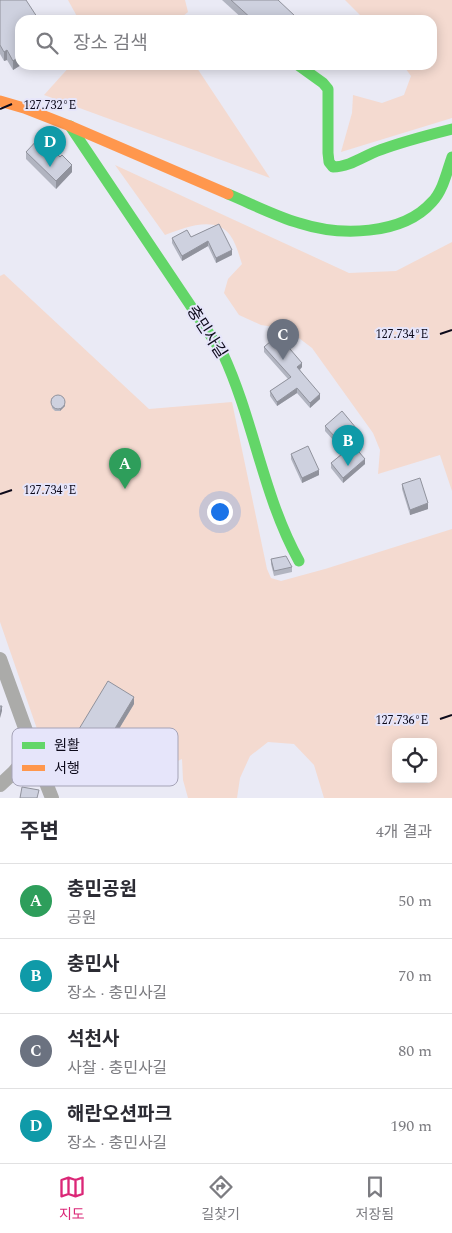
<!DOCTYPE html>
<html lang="ko">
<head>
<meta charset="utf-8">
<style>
	body { margin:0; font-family:Spectral,"Noto Sans KR",serif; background:#f7f7f7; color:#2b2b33 }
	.controls { position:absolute; right:15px; bottom:15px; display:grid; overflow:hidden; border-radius:10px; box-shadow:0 2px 12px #0003 }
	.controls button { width:45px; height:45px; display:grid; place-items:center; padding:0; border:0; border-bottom:1px solid #e1e1e2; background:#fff; color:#2b2b33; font:25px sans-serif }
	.you { position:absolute; left:219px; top:511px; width:18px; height:18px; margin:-12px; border:4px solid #fff; border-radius:50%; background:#1a73e8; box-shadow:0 0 0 8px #1a73e833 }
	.badge { display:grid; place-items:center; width:32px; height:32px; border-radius:50%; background:#db2777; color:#fff; font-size:16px; font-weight:700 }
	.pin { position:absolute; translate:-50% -41px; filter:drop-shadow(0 1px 2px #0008) }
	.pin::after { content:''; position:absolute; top:26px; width:18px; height:15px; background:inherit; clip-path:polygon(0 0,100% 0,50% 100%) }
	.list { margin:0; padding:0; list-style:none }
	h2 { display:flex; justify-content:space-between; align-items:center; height:65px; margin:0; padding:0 20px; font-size:21px }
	h2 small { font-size:16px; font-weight:400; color:#7c7c81 }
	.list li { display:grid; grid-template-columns:32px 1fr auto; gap:15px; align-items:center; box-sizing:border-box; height:75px; padding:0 20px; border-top:1px solid #e1e1e2 }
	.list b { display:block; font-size:19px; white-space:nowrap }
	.list p { margin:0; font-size:16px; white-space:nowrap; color:#7c7c81 }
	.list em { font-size:16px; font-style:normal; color:#7c7c81 }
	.icon { flex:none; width:28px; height:28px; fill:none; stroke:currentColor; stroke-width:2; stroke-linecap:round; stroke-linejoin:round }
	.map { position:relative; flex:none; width:452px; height:798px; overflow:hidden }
	.search { position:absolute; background:#fff; box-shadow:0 2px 12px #0003; left:15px; right:15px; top:15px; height:55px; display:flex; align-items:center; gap:12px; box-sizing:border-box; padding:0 18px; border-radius:15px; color:#7c7c81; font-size:19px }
	.sheet { height:365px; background:#fff }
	nav { display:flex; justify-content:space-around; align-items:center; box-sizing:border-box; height:70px; border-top:1px solid #e1e1e2; background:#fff; font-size:14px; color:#7c7c81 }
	nav a { display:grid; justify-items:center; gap:2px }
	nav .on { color:#db2777 }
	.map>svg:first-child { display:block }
	.green { fill:#f4dad0; fill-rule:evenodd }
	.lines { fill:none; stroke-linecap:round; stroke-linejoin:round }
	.street { stroke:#ababa9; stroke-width:14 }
	.fast { stroke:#63d668; stroke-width:11 }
	.slow { stroke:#ff974d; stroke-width:11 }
	.wall { fill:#b1b4c0 }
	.shaded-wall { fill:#90929c }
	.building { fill:#ced1df; stroke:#90929c }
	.ticks { fill:none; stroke:#0c091a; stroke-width:2 }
	.labels { text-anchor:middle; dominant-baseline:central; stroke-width:4; stroke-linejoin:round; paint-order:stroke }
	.street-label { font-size:16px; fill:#0c091a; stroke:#e6e5fa }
	.key { fill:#e6e5fa; stroke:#a5a3b7; stroke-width:1 }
	.key-label { font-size:14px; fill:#0c091a }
	.ticks-label { font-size:12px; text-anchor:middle; fill:#0c091a; stroke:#e6e5fa; stroke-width:4; stroke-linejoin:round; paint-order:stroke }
</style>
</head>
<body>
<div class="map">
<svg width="452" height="798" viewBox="0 0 452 798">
	<rect width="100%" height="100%" fill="#eaeaf5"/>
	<g class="green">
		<polygon points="68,0 185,0 188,12 178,20 79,20"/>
		<polygon points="345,0 452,0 452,118 341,152 352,113 353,95 382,103 404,95 411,76 403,65 432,65 432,20 365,20"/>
		<polygon points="71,65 195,65 270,178 44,95"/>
		<path d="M115,165l234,108 47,-2 56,-29v249l-12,-36 -62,19 2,-24 -7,-17 -61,-85 -25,-19 -26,-4 -22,-10 -15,-22 4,-14 14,-15c-3,-9 -6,-21 -12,-29 -15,-20 -46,-7 -65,0z"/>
		<path d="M4,274l145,135 83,-7 35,167 4,9 10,3 44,-12 127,-40v269h-128l-10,-33 -20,-21 -26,-2 -18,14 -10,22 -3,20h-49l-5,-18 -1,-21c-34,15 -78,39 -115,19 -8,-5 -15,-16 -21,-23l-46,-133v-346zM396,742h37v37h-37z"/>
	</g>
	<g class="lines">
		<g class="street">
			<polyline points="0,659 33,750 13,773 0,785"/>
			<polyline points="33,750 52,798"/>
		</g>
		<g class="fast">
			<path d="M298,65l25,18 5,6v64l1,9 4,5c17,0 32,-12 47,-17 24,-9 48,-15 72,-21"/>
			<path d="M70,126l153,228c31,67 40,142 76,207"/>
			<path d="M228,194c24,10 47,22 71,29 40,13 103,13 133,-21 11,-11 15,-31 20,-45"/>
		</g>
		<polyline class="slow" points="0,101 24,108 70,126 228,194"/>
	</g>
	<g class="wall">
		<polygon points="0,0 20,65 21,65 13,70 7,60 4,61 0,54"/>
		<polygon points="222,0 278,0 295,20 244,20"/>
		<polygon points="26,152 60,157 72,172 56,189 26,159"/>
		<polygon points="219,224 232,255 216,263 208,246 182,261 172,243 172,238 191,237"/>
		<polygon points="264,347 302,367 300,370 320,399 310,408 297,393 277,406 270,396 270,391 288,379 264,352"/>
		<polygon points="51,398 65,406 60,411 55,411 52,408"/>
		<polygon points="325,426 361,439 353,446 365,464 343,483 331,468 331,463 344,452 325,431"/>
		<polygon points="291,454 319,475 302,483 291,459"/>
		<polygon points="402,484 428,509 410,515 402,489"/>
		<polygon points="271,559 292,567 292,572 274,576 271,564"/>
		<polygon points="134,704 105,752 79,736 79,729"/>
	</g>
	<g class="shaded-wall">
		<polygon points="7,50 7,60 4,61 4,52"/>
		<polygon points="20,56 20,65 21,65 13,70 13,61"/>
		<polygon points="72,165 72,172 56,189 56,181"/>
		<polygon points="208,241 208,246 182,261 182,256"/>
		<polygon points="232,250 232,255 216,263 216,258"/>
		<polygon points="302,363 302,367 297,372 297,367"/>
		<polygon points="297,388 297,393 277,406 277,402"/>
		<polygon points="320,394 320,399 310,408 310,403"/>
		<polygon points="65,404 65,406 60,411 60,409"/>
		<polygon points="361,434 361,439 345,453 345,448"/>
		<polygon points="365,459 365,464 343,483 343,478"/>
		<polygon points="319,470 319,475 302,483 302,478"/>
		<polygon points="428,503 428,509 410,515 410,510"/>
		<polygon points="134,697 134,704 105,752 105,745"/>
		<polygon points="2,706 2,711 0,718 0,713"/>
	</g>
	<g class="building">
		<polygon points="0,0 26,0 39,20 20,20 20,56 13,61 7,50 4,52 0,45"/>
		<polygon points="231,0 278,0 295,16 291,20 253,20"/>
		<polygon points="40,137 60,157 62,155 72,165 56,181 26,152"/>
		<polygon points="219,224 232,250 216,258 208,241 182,256 172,238 187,230 191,237"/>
		<polygon points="278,335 302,363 297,367 320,394 310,403 297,388 277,402 270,391 291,377 264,347"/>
		<circle cx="58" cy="402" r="7"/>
		<polygon points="342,411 361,434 345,448 325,426"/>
		<polygon points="353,445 365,459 343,478 331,463"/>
		<polygon points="308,446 319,470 302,478 291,454"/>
		<polygon points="420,478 428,503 410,510 402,484"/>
		<polygon points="286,556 292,567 274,571 271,559"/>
		<polygon points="108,681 134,697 105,745 79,729"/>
		<polygon points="0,706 2,706 0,713"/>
		<polygon points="22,787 39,790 37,798 20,798"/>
	</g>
	<path class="ticks" d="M0,109l12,-5M440,334l12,-4M0,494l12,-4M440,719l12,-4"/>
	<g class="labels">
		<g class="street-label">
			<text transform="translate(207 332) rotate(57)">충민사길</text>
		</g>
	</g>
	<rect x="12" y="728" width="166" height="58" rx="8" class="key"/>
	<rect x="22" y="742" width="23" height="7" fill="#63d668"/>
	<rect x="22" y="765" width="23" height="6" fill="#ff974d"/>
	<g class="key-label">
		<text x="54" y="750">원활</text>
		<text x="54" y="773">서행</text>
	</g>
	<g class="ticks-label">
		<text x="50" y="109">127.732°E</text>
		<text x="402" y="338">127.734°E</text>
		<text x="50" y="494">127.734°E</text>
		<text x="402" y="724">127.736°E</text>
	</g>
</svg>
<div class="controls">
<button><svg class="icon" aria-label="locate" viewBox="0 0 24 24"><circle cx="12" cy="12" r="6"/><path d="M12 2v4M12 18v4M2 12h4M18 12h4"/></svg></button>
</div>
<div class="you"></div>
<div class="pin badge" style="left:125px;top:489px;background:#2e9e5b">A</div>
<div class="pin badge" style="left:348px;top:466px;background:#0f9aa8">B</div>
<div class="pin badge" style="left:283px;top:360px;background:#6b7280">C</div>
<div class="pin badge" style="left:50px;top:167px;background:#0f9aa8">D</div>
<div class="search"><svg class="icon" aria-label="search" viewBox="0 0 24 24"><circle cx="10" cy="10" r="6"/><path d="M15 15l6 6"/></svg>장소 검색</div>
</div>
<section class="sheet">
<h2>주변<small>4개 결과</small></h2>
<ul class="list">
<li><span class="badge" style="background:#2e9e5b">A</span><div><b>충민공원</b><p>공원</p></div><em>50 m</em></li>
<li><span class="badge" style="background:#0f9aa8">B</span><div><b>충민사</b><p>장소 · 충민사길</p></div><em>70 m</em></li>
<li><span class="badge" style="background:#6b7280">C</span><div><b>석천사</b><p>사찰 · 충민사길</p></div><em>80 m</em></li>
<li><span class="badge" style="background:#0f9aa8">D</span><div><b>해란오션파크</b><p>장소 · 충민사길</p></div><em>190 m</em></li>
</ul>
</section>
<nav>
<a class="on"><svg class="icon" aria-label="map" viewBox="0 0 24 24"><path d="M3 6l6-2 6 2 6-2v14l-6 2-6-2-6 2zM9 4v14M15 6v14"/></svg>지도</a>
<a><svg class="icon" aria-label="directions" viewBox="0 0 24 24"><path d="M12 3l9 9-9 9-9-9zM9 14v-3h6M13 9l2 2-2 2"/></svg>길찾기</a>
<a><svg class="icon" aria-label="saved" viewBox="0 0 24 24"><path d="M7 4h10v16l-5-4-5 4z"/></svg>저장됨</a>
</nav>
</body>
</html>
